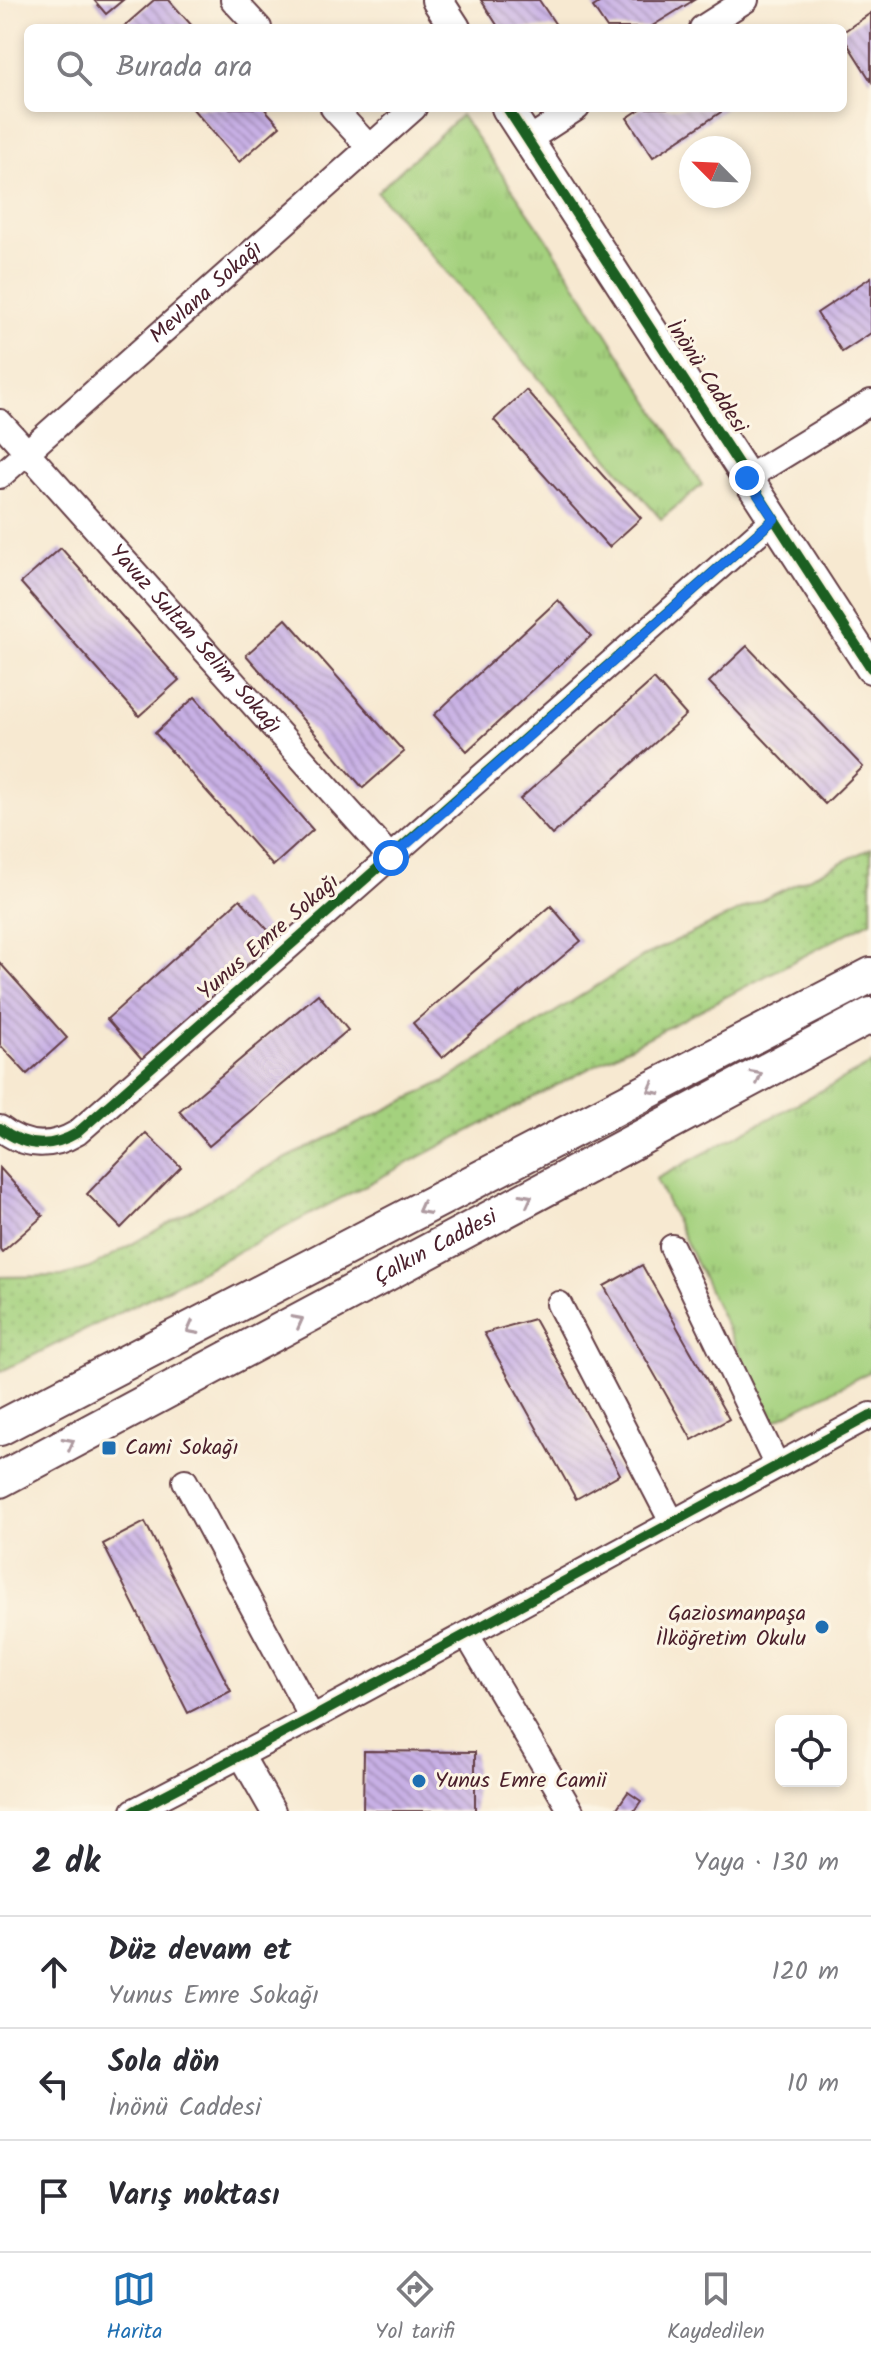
<!DOCTYPE html>
<html lang="tr">
<head>
<meta charset="utf-8">
<style>
	body { margin:0; font-family:Kalam,sans-serif; background:#f7f7f7; color:#2b2b33 }
	.controls { position:absolute; right:24px; bottom:24px; display:grid; overflow:hidden; border-radius:12px; box-shadow:0 4px 12px #0003 }
	.controls button { width:72px; height:72px; display:grid; place-items:center; padding:0; border:0; border-bottom:2px solid #e1e1e2; background:#fff; color:#2b2b33; font:40px sans-serif }
	.compass { position:absolute; left:679px; top:136px; width:72px; height:72px; border-radius:50%; background:#fff; box-shadow:0 4px 12px #0003; rotate:294deg }
	.stop { position:absolute; width:24px; height:24px; margin:-18px; border:6px solid #1a73e8; border-radius:50%; background:#fff }
	.stop.end { background:#1a73e8; border-color:#fff; box-shadow:0 2px 8px #0008 }
	.list { margin:0; padding:0; list-style:none }
	h2 { display:flex; justify-content:space-between; align-items:center; height:104px; margin:0; padding:0 32px; font-size:34px }
	h2 small { font-size:26px; font-weight:400; color:#7c7c81 }
	.list li { display:grid; grid-template-columns:52px 1fr auto; gap:24px; align-items:center; box-sizing:border-box; height:112px; padding:0 32px; border-top:2px solid #e1e1e2 }
	.list b { display:block; font-size:30px; white-space:nowrap }
	.list p { margin:0; font-size:26px; white-space:nowrap; color:#7c7c81 }
	.list em { font-size:26px; font-style:normal; color:#7c7c81 }
	.icon { flex:none; width:44px; height:44px; fill:none; stroke:currentColor; stroke-width:2; stroke-linecap:round; stroke-linejoin:round }
	.map { position:relative; flex:none; width:871px; height:1811px; overflow:hidden }
	.search { position:absolute; background:#fff; box-shadow:0 4px 12px #0003; left:24px; right:24px; top:24px; height:88px; display:flex; align-items:center; gap:20px; box-sizing:border-box; padding:0 28px; border-radius:12px; color:#7c7c81; font-size:30px }
	.sheet { height:440px; background:#fff }
	nav { display:flex; justify-content:space-around; align-items:center; box-sizing:border-box; height:112px; border-top:2px solid #e1e1e2; background:#fff; font-size:22px; color:#7c7c81 }
	nav a { display:grid; justify-items:center; gap:4px }
	nav .on { color:#1f6fb2 }
	.map>svg:first-child { display:block }
	.grass { fill:url(#grass-dots); stroke:#777854; stroke-width:2 }
	.park { fill:url(#park-tufts); stroke:#777854; stroke-width:2 }
	.building { fill:url(#building-back-hatch) }
	.lines { fill:none; stroke-linecap:round; stroke-linejoin:round }
	.minor-casing { stroke:#643d44; stroke-width:28 }
	.tertiary-casing { stroke:#643d44; stroke-width:34 }
	.secondary-casing { stroke:#643d44; stroke-width:38 }
	.minor { stroke:#fff; stroke-width:24 }
	.tertiary { stroke:#fff; stroke-width:30 }
	.secondary { stroke:#fff; stroke-width:34 }
	.cycleway-casing { stroke:#fcf5e5; stroke-width:15 }
	.cycleway { stroke:#1b5e20; stroke-width:10 }
	.oneway { stroke:#ae9aa0 }
	.route { stroke:#1a73e8; stroke-width:10 }
	.poi-dot { fill:#1f6fb2; stroke:#fcf5e5; stroke-width:3 }
	.labels { text-anchor:middle; dominant-baseline:central; stroke-width:6; stroke-linejoin:round; paint-order:stroke }
	.street-label { font-size:22px; fill:#4a1f2b; stroke:#fcf5e5 }
	.poi-label { font-size:22px; fill:#4a1f2b; stroke:#fcf5e5; text-anchor:start }
</style>
</head>
<body>
<div class="map">
<svg width="871" height="1811" viewBox="0 0 871 1811">
	<defs>
		<pattern id="grass-dots" width="8" height="8" patternUnits="userSpaceOnUse" patternTransform="scale(2)"><rect width="8" height="8" fill="#a4d17e"/><path d="M2 2h.1M6 6h.1" fill="none" stroke="#8fb36d" stroke-width="1.8" stroke-linecap="round"/></pattern>
		<pattern id="park-tufts" width="24" height="20" patternUnits="userSpaceOnUse" patternTransform="scale(2)"><rect width="24" height="20" fill="#a4d17e"/><path d="M3 7l-1-3M5 7V3M7 7l1-3M15 17l-1-3M17 17v-4M19 17l1-3" fill="none" stroke="#8fb36d"/></pattern>
		<pattern id="building-back-hatch" width="6" height="6" patternUnits="userSpaceOnUse" patternTransform="scale(2)"><rect width="6" height="6" fill="#c8b0e5"/><path d="M-1 5l2 2M0 0l6 6M5-1l2 2" fill="none" stroke="#a48fba"/></pattern>
	</defs>
	<rect width="100%" height="100%" fill="#fcf5e5"/>
	<filter id="ink" filterUnits="userSpaceOnUse"><feTurbulence type="fractalNoise" baseFrequency=".0125" numOctaves="2"/><feDisplacementMap in="SourceGraphic" scale="16" xChannelSelector="R" yChannelSelector="G"/><feConvolveMatrix kernelMatrix="1 2 1 2 8 2 1 2 1" color-interpolation-filters="sRGB"/></filter>
	<filter id="wash" filterUnits="userSpaceOnUse"><feTurbulence type="fractalNoise" baseFrequency=".006" numOctaves="4" result="noise"/><feDisplacementMap in="SourceGraphic" scale="32" xChannelSelector="R" yChannelSelector="G"/><feGaussianBlur stdDeviation="1.8" result="paint"/><feColorMatrix in="noise" values="0 0 0 0 0 0 0 0 0 0 0 0 0 0 0 0 0 1.4 0 .05"/><feComposite in="paint" operator="in"/></filter>
	<g filter="url(#wash)">
		<rect width="100%" height="100%" fill="#f7e9d1"/>
		<polygon class="grass" points="871,848 871,921 167,1289 0,1372 0,1277 62,1276 90,1268 256,1173 447,1080 646,955"/>
		<g class="park">
			<polygon points="461,115 549,242 702,485 661,519 377,192"/>
			<polygon points="871,1064 871,1371 772,1422 656,1179"/>
		</g>
		<g id="blocks">
			<g class="building">
				<polygon points="94,0 123,0 106,14"/>
				<polygon points="154,0 169,0 194,28 122,28"/>
				<polygon points="481,0 539,0 558,28 499,28"/>
				<polygon points="604,0 694,0 649,28 607,28 593,7"/>
				<polygon points="871,13 871,81 843,37 843,32"/>
				<polygon points="192,108 264,108 280,126 239,162"/>
				<polygon points="642,108 727,108 653,157 627,118"/>
				<polygon points="871,277 871,333 842,352 817,313"/>
				<polygon points="526,390 641,518 609,547 494,420"/>
				<polygon points="61,548 179,680 139,716 21,583"/>
				<polygon points="558,600 591,636 467,751 434,715"/>
				<polygon points="286,619 404,752 363,788 246,655"/>
				<polygon points="747,646 863,767 825,804 709,682"/>
				<polygon points="654,679 686,715 552,835 520,799"/>
				<polygon points="195,697 313,830 273,866 155,733"/>
				<polygon points="240,899 276,939 142,1059 107,1019"/>
				<polygon points="551,906 581,941 442,1058 413,1023"/>
				<polygon points="0,963 67,1038 27,1074 0,1045"/>
				<polygon points="318,994 348,1030 209,1146 179,1111"/>
				<polygon points="146,1133 181,1167 121,1228 87,1194"/>
				<polygon points="0,1168 43,1216 2,1252 0,1249"/>
				<polygon points="642,1265 729,1419 692,1440 604,1286"/>
				<polygon points="534,1319 620,1474 576,1499 484,1333"/>
				<polygon points="145,1522 231,1691 188,1713 103,1544"/>
				<polygon points="364,1751 475,1752 475,1811 363,1811"/>
				<polygon points="628,1792 641,1801 634,1811 615,1811"/>
			</g>
		</g>
	</g>
	<g filter="url(#ink)">
		<use href="#blocks" fill-opacity="0" stroke="#643d44" stroke-width="2"/>
		<g class="lines">
			<g class="minor-casing">
				<g id="minor">
					<polyline points="233,0 259,28"/>
					<polyline points="702,28 746,0"/>
					<polyline points="333,108 370,148"/>
					<polyline points="528,140 577,108"/>
					<path id="s1" d="M0,422l391,436"/>
					<path id="s2" d="M0,476l414,-368"/>
					<polyline points="747,478 871,402"/>
					<path d="M0,1128c24,19 50,21 77,5l697,-614"/>
					<polyline points="672,1247 777,1466"/>
					<polyline points="559,1304 672,1522"/>
					<polyline points="185,1481 312,1718"/>
					<polyline points="467,1635 571,1811"/>
					<polyline points="241,1755 273,1811"/>
					<polyline points="134,1811 312,1718 871,1415"/>
				</g>
			</g>
			<g class="tertiary-casing">
				<g id="tertiary">
					<polyline points="437,0 455,28"/>
					<polyline points="507,108 871,668"/>
				</g>
			</g>
			<g class="secondary-casing">
				<g id="secondary">
					<polyline points="0,1428 871,975"/>
					<path id="s3" d="M0,1480l871,-465"/>
				</g>
			</g>
			<use href="#minor" class="minor"/>
			<use href="#tertiary" class="tertiary"/>
			<use href="#secondary" class="secondary"/>
			<g class="cycleway-casing">
				<g id="cycleway">
					<polyline points="507,108 871,668"/>
					<path d="M0,1128c24,19 50,21 77,5l697,-614"/>
					<polyline points="134,1811 312,1718 871,1415"/>
				</g>
			</g>
			<use href="#cycleway" class="cycleway"/>
		</g>
		<defs><path id="oneway-chevron" d="M-2-3.5L2.5 0L-2 3.5" fill="none" stroke-width="1.6" stroke-linecap="round" stroke-linejoin="round" transform="scale(2)"/></defs>
		<g class="oneway">
			<use href="#oneway-chevron" transform="translate(757 1076) rotate(-28)"/>
			<use href="#oneway-chevron" transform="translate(653 1089) rotate(152)"/>
			<use href="#oneway-chevron" transform="translate(527 1199) rotate(-28)"/>
			<use href="#oneway-chevron" transform="translate(423 1209) rotate(152)"/>
			<use href="#oneway-chevron" transform="translate(298 1321) rotate(-28)"/>
			<use href="#oneway-chevron" transform="translate(192 1329) rotate(152)"/>
			<use href="#oneway-chevron" transform="translate(69 1443) rotate(-28)"/>
		</g>
	</g>
	<g class="lines" filter="url(#ink)">
		<polyline class="route" points="391,858 774,519 747,478"/>
	</g>
	<g class="poi-dot">
		<rect x="101" y="1440" width="16" height="16" rx="4"/>
		<circle cx="822" cy="1627" r="8"/>
		<circle cx="419" cy="1781" r="8"/>
	</g>
	<g class="labels">
		<g class="street-label">
			<text stroke="none"><textPath href="#s2" startOffset="276">Mevlana Sokağı</textPath></text>
			<text transform="translate(706 377) rotate(57)">İnönü Caddesi</text>
			<text stroke="none"><textPath href="#s1" startOffset="292">Yavuz Sultan Selim Sokağı</textPath></text>
			<text transform="translate(269 938) rotate(-41)">Yunus Emre Sokağı</text>
			<text stroke="none"><textPath href="#s3" startOffset="494">Çalkın Caddesi</textPath></text>
		</g>
		<g class="poi-label">
			<text x="125" y="1448">Cami Sokağı</text>
			<text x="806" y="1614" text-anchor="end">Gaziosmanpaşa<tspan x="806" dy="25">İlköğretim Okulu</tspan></text>
			<text x="435" y="1781">Yunus Emre Camii</text>
		</g>
	</g>
</svg>
<div class="controls">
<button><svg class="icon" aria-label="locate" viewBox="0 0 24 24"><circle cx="12" cy="12" r="6"/><path d="M12 2v4M12 18v4M2 12h4M18 12h4"/></svg></button>
</div>
<svg class="compass" viewBox="-18 -18 36 36"><path d="M0-13l5 13h-10z" fill="#e53935"/><path d="M0 13l5-13h-10z" fill="#7c7c81"/></svg>
<div class="stop" style="left:391px;top:858px"></div>
<div class="stop end" style="left:747px;top:478px"></div>
<div class="search"><svg class="icon" aria-label="search" viewBox="0 0 24 24"><circle cx="10" cy="10" r="6"/><path d="M15 15l6 6"/></svg>Burada ara</div>
</div>
<section class="sheet">
<h2>2 dk<small>Yaya · 130 m</small></h2>
<ul class="list">
<li><svg class="icon" aria-label="ahead" viewBox="0 0 24 24"><path d="M12 20V5M6 11l6-6 6 6"/></svg><div><b>Düz devam et</b><p>Yunus Emre Sokağı</p></div><em>120 m</em></li>
<li><svg class="icon" aria-label="left" viewBox="0 0 24 24"><path d="M17 20v-9H6M10 6l-5 5 5 5"/></svg><div><b>Sola dön</b><p>İnönü Caddesi</p></div><em>10 m</em></li>
<li><svg class="icon" aria-label="arrive" viewBox="0 0 24 24"><path d="M6 21V4h12l-3 4 3 4H6"/></svg><div><b>Varış noktası</b></div></li>
</ul>
</section>
<nav>
<a class="on"><svg class="icon" aria-label="map" viewBox="0 0 24 24"><path d="M3 6l6-2 6 2 6-2v14l-6 2-6-2-6 2zM9 4v14M15 6v14"/></svg>Harita</a>
<a><svg class="icon" aria-label="directions" viewBox="0 0 24 24"><path d="M12 3l9 9-9 9-9-9zM9 14v-3h6M13 9l2 2-2 2"/></svg>Yol tarifi</a>
<a><svg class="icon" aria-label="saved" viewBox="0 0 24 24"><path d="M7 4h10v16l-5-4-5 4z"/></svg>Kaydedilen</a>
</nav>
</body>
</html>
